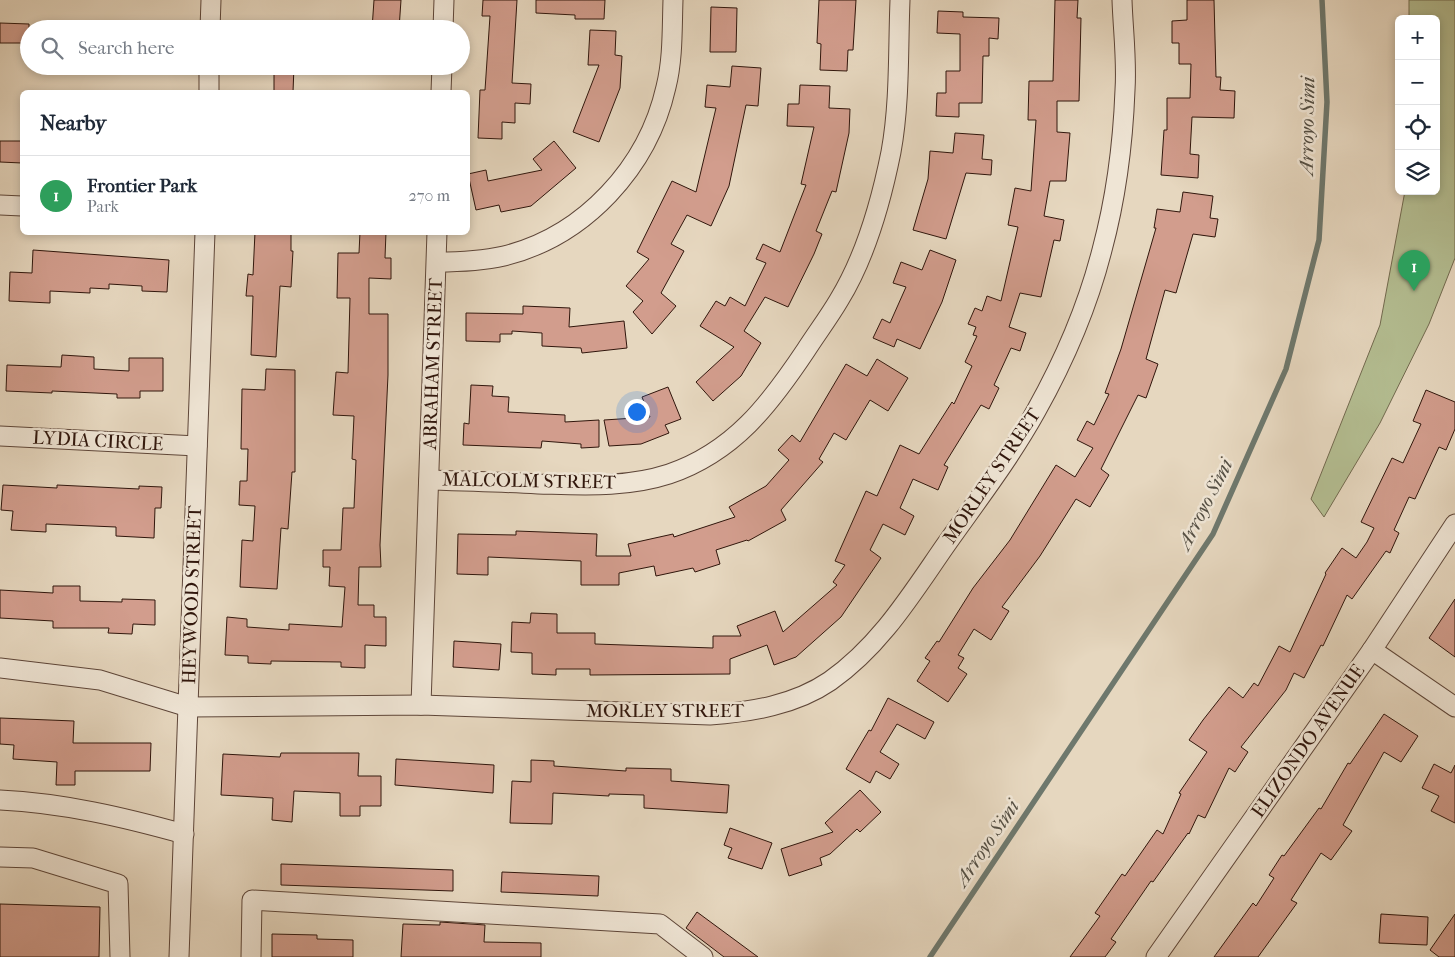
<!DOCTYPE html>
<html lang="en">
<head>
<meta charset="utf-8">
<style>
	body { margin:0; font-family:"IM FELL French Canon",serif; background:#f2f2f3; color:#1f2937 }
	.controls { position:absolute; right:15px; top:15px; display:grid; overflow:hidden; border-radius:8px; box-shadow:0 2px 8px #0003 }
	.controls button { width:45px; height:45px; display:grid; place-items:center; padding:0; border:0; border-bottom:1px solid #e0e1e3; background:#fff; color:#1f2937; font:25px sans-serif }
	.you { position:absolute; left:636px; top:411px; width:18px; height:18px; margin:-12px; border:4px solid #fff; border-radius:50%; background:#1a73e8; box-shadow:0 0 0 8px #1a73e833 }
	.badge { display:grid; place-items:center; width:32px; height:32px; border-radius:50%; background:#0f766e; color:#fff; font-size:16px; font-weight:700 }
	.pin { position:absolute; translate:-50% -41px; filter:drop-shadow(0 1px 2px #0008) }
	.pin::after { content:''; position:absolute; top:26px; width:18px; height:15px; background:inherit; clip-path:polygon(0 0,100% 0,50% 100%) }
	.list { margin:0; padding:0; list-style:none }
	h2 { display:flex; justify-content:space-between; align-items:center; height:65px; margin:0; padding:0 20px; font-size:21px }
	h2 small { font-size:16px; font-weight:400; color:#747a83 }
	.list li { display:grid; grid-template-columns:32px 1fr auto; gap:15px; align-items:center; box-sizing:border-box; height:80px; padding:0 20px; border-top:1px solid #e0e1e3 }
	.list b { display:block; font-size:19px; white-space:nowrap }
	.list p { margin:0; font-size:16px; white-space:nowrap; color:#747a83 }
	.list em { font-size:16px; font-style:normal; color:#747a83 }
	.icon { flex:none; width:28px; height:28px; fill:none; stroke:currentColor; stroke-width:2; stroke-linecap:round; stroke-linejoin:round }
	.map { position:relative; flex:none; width:1455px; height:957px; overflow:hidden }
	.search { position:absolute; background:#fff; box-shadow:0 2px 8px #0003; left:20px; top:20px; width:450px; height:55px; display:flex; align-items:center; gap:12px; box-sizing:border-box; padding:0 18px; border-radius:28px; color:#747a83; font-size:19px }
	.panel { position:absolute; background:#fff; box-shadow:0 2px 8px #0003; left:20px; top:90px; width:450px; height:145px; border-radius:8px }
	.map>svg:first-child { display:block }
	.green { fill:#b4be92; stroke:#726a4f }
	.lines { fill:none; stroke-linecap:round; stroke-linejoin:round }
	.stream { stroke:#6e786d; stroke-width:5.5 }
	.building { fill:#d29d8d; stroke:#30160c }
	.minor-casing { stroke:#5e4639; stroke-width:21 }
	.minor { stroke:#efe5d5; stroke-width:19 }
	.labels { text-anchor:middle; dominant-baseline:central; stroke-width:5; stroke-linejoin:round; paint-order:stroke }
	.street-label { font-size:19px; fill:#30160c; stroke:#efe5d5 }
	.water-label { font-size:20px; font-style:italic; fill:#544f44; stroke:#efe5d5 }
</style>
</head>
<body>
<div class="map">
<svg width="1455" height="957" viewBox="0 0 1455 957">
	<rect width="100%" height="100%" fill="#e6d7bf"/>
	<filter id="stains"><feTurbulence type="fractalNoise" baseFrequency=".004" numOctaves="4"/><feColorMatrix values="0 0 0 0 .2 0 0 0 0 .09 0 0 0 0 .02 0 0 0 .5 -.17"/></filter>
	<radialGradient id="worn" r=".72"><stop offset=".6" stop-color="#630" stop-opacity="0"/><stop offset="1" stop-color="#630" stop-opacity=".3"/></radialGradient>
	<polygon class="green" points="1409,0 1455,0 1455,258 1429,324 1380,423 1324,517 1311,499 1380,325 1405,191 1436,191 1436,19 1409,19"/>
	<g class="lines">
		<polyline class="stream" points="930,957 1213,534 1286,369 1319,240 1327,102 1322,0"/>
	</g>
	<g class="building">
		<polygon points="374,0 401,0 399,29 372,29"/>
		<polygon points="483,0 517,0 512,83 531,84 530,104 515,103 515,123 502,122 502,139 478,138 480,90 485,90 490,16 482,16"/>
		<polygon points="536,0 605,0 604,19 575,19 575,15 536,13"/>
		<polygon points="819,0 856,0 853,50 848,50 847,71 820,70 821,44 817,43"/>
		<polygon points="1055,0 1078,0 1077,18 1081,18 1079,101 1057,101 1057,132 1070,133 1066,181 1050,181 1044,216 1064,220 1060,241 1054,240 1041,297 1020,293 1009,327 1026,333 1020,351 1011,348 994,385 999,388 989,409 981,405 944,465 948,467 938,490 913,479 900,508 914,516 905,535 883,524 870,550 881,558 841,617 796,657 774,665 767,645 730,659 730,674 590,675 590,669 556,669 556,675 532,674 532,653 511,652 512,622 530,623 531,613 557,614 557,633 595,633 595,644 713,648 713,636 741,636 737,626 775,611 783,632 837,585 833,582 845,565 835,561 866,491 877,496 900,445 919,454 952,402 954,404 972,366 965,362 977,336 973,335 976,327 968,324 975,308 982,311 987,296 1001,301 1018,227 1008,225 1015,188 1031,191 1036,120 1028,120 1029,81 1053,81"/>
		<polygon points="1187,0 1214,0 1216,77 1221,77 1220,90 1235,91 1234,118 1192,117 1190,154 1199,155 1198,178 1161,175 1164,130 1167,130 1167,98 1190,98 1191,64 1179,64 1179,43 1172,43 1172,21 1187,20"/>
		<polygon points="711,7 737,8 736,52 710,52"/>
		<polygon points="938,11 963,12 963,17 999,18 998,39 989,38 989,56 983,56 982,103 959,103 959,117 936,116 937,93 946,93 946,71 960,71 960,34 937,33"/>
		<polygon points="0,23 29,24 29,43 0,43"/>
		<polygon points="590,30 616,31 615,55 622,56 620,88 599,142 573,132 599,65 588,65"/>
		<polygon points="274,66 294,66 293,92 274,92"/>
		<polygon points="732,66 761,68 758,106 746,105 729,186 711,226 687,215 671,244 684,251 661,293 676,306 652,334 633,312 643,301 626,286 649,259 637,252 672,181 696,192 716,108 705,107 707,85 730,87"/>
		<polygon points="800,85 830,86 829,108 850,109 849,133 836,192 832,191 816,231 822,234 814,254 788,307 765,297 744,331 761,343 741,376 713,401 696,382 734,347 700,326 716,301 725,306 730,297 745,306 766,263 756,259 763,244 780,252 806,185 801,184 814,127 787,126 788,104 799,104"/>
		<polygon points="955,133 984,135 982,159 992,160 991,175 966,173 946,239 913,230 928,179 930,151 953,153"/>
		<polygon points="0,141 22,141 22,163 0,162"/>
		<polygon points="554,141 576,168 531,206 501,212 499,205 476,210 468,174 486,170 488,181 542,170 533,159"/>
		<polygon points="1183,192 1213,196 1210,218 1218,219 1215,237 1193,234 1176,293 1165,290 1146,359 1158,364 1146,398 1138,395 1101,469 1109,475 1090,507 1076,499 1040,556 1002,607 1009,611 991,640 974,629 958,655 964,658 958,668 967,674 948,702 917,681 930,661 925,658 937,641 939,642 973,588 1010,540 1056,465 1075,477 1093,448 1077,440 1087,421 1094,425 1109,394 1105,393 1121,349 1156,228 1154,228 1157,209 1180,212"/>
		<polygon points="255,232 291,232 291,251 293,251 291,287 280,286 276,357 251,355 253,296 246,296 248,274 253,275"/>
		<polygon points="360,232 386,232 385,258 391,258 391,279 369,278 369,314 388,314 388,375 380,545 381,567 359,567 358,605 374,605 374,617 386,617 386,646 365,645 365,668 341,667 341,662 271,661 271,664 248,663 248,656 225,655 227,617 247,619 247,627 289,630 289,624 342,627 345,587 329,586 330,567 323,567 323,550 341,550 343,508 354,508 356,460 352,459 354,416 333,415 336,372 348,373 350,298 337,298 338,253 359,253"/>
		<polygon points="33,250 169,260 167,292 142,291 142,286 109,284 109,289 90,288 90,293 50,291 50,303 9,301 10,272 32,273"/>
		<polygon points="930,250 956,260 942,302 920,349 897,339 894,347 873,338 882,319 890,323 906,287 893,283 901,262 922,270"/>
		<polygon points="523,306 570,308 569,327 624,321 627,348 582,353 581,348 542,346 542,333 512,331 512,334 500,334 500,342 466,341 466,313 523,314"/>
		<polygon points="62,355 94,357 94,369 129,371 129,358 163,358 163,391 140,391 140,398 117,398 117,394 52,391 52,393 6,391 7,365 61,367"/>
		<polygon points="877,359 908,378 888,411 870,400 846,440 834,433 819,459 823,462 781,510 786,520 748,541 747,540 716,550 720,564 695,572 693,568 656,576 654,566 619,573 619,585 581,585 581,561 488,557 488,575 457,574 458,534 516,535 516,531 597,534 596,556 631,556 628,544 673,534 674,537 735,517 729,507 766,486 789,460 778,450 792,435 800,442 846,364 867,376"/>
		<polygon points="266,369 295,370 295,472 292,472 288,529 281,528 277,589 240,587 242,540 253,541 255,506 239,505 240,481 247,481 248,449 241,449 242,389 265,390"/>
		<polygon points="471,385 493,386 492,396 509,397 508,412 565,415 565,422 599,420 599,447 581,448 581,444 542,441 541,448 463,445 464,423 469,424"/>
		<polygon points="668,387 681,419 665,425 669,433 641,444 609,446 604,420 650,417 642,397"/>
		<polygon points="1426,390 1455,402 1455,429 1446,450 1439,447 1415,499 1409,497 1394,530 1399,533 1390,553 1386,551 1352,599 1347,595 1323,646 1321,645 1304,678 1294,673 1286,690 1241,747 1248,752 1235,772 1229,768 1205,818 1198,815 1189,834 1188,833 1153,882 1151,881 1111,939 1116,942 1105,957 1070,957 1100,916 1095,913 1122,874 1125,876 1157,830 1163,834 1181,794 1179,793 1207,752 1189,740 1203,720 1229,687 1243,698 1254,683 1258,686 1279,646 1290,652 1326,574 1325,573 1342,548 1356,558 1367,542 1374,528 1361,522 1392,458 1403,463 1421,424 1413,421"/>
		<polygon points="3,485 57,488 57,485 139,489 139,486 162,487 161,508 155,508 154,538 116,536 116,527 46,524 46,532 11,530 13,511 1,510"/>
		<polygon points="53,586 80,586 80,601 122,602 122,599 155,600 155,625 133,624 132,634 108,633 109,628 53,628 53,621 0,618 0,590 53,593"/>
		<polygon points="1455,599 1455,657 1429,638"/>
		<polygon points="454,641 501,644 499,670 453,667"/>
		<polygon points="888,698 934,722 925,739 897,724 880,752 899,764 890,779 876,771 870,783 846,769 869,730 871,731"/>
		<polygon points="1384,714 1418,736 1401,762 1384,752 1343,825 1352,831 1331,860 1321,853 1291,900 1297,903 1258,957 1214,957 1253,903 1256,906 1274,878 1269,875 1282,855 1284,856 1319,808 1321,809 1348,763 1350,764"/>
		<polygon points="0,718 74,721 73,743 151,743 150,771 75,771 75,785 56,785 57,762 13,759 14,745 0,744"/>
		<polygon points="281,753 359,753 358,776 381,776 381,806 360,806 360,816 340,816 340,793 294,791 292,822 272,820 273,798 221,795 223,754 280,757"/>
		<polygon points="396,759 494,765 493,793 395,785"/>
		<polygon points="531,760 554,761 554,766 626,771 626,768 671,769 671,781 729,785 727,813 644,808 644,795 609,794 609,796 553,793 552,824 510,823 512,781 531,782"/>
		<polygon points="1434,764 1451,773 1455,765 1455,823 1431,811 1439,796 1422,788"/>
		<polygon points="860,790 881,812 860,832 857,829 830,854 820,858 822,865 789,876 781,849 833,832 825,823"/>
		<polygon points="730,828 772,843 762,869 728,858 732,848 724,845"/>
		<polygon points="281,864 453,870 453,891 281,885"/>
		<polygon points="502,872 599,876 598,896 501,892"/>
		<polygon points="0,904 100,907 99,957 0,957"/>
		<polygon points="697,912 758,957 724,957 686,928"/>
		<polygon points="1381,914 1428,917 1427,945 1379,943"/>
		<polygon points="1455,914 1455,957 1439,957 1430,950"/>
		<polygon points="440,922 485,925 484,942 541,943 541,957 401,957 403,924 440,925"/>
		<polygon points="272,934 317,935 317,939 353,940 353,957 272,957"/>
	</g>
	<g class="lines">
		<g class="minor-casing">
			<g id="minor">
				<polyline points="210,29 211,0"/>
				<polyline points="443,29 444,0"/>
				<polyline points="209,92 209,66"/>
				<polyline points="441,92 442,66"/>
				<polyline points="0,205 22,206"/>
				<path d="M437,262c22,0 45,-1 67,-6 81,-20 144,-89 162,-169 7,-28 6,-58 7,-87"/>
				<polyline points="0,436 197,446"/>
				<path d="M429,480c36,1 72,2 109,4 44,1 88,4 131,-10 65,-22 101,-70 137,-124 11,-17 23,-33 33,-50 27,-44 42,-98 52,-148 9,-49 7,-102 9,-152"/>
				<polyline points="1372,650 1455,707"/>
				<path d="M0,668l100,12 88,27 233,-2 289,10c41,-3 85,-10 120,-34 50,-35 81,-86 115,-135 31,-44 65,-88 91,-135 28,-50 52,-106 66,-161 14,-52 21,-107 23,-160 2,-30 -2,-60 -3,-90"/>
				<polyline points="421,705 437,232"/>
				<path d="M0,800c63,3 123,17 184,34"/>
				<polyline points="0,857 33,858 118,884 120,957"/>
				<polyline points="179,957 205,232"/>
				<polyline points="251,957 252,900 660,924 703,957"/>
				<polyline points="1156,957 1372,650 1455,524"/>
			</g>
		</g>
		<use href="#minor" class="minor"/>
	</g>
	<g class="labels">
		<g class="street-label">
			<text transform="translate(433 364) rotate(-88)">ABRAHAM STREET</text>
			<text transform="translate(98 441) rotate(3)">LYDIA CIRCLE</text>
			<text transform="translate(992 476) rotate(-56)">MORLEY STREET</text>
			<text transform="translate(529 481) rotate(1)">MALCOLM STREET</text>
			<text transform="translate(192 595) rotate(-88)">HEYWOOD STREET</text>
			<text x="665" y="711">MORLEY STREET</text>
			<text transform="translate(1308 741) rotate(-55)">ELIZONDO AVENUE</text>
		</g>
		<g class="water-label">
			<text transform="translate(1307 126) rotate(-89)">Arroyo Simi</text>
			<text transform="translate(1205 504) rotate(-63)">Arroyo Simi</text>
			<text transform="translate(987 843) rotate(-56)">Arroyo Simi</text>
		</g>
	</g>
	<rect width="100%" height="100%" filter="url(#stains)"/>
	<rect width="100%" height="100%" fill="url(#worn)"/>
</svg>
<div class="controls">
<button>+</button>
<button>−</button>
<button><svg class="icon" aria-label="locate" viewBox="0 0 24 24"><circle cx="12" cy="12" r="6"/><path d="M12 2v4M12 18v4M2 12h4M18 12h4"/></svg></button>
<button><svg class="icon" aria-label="layers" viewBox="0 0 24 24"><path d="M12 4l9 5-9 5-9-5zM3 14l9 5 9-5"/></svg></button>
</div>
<div class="you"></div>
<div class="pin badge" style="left:1414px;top:291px;background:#2e9e5b">1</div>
<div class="search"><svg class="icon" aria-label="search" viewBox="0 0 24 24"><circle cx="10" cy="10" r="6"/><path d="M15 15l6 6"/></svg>Search here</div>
<section class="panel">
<h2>Nearby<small></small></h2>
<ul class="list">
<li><span class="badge" style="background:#2e9e5b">1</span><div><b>Frontier Park</b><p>Park</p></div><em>270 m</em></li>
</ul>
</section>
</div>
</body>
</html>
